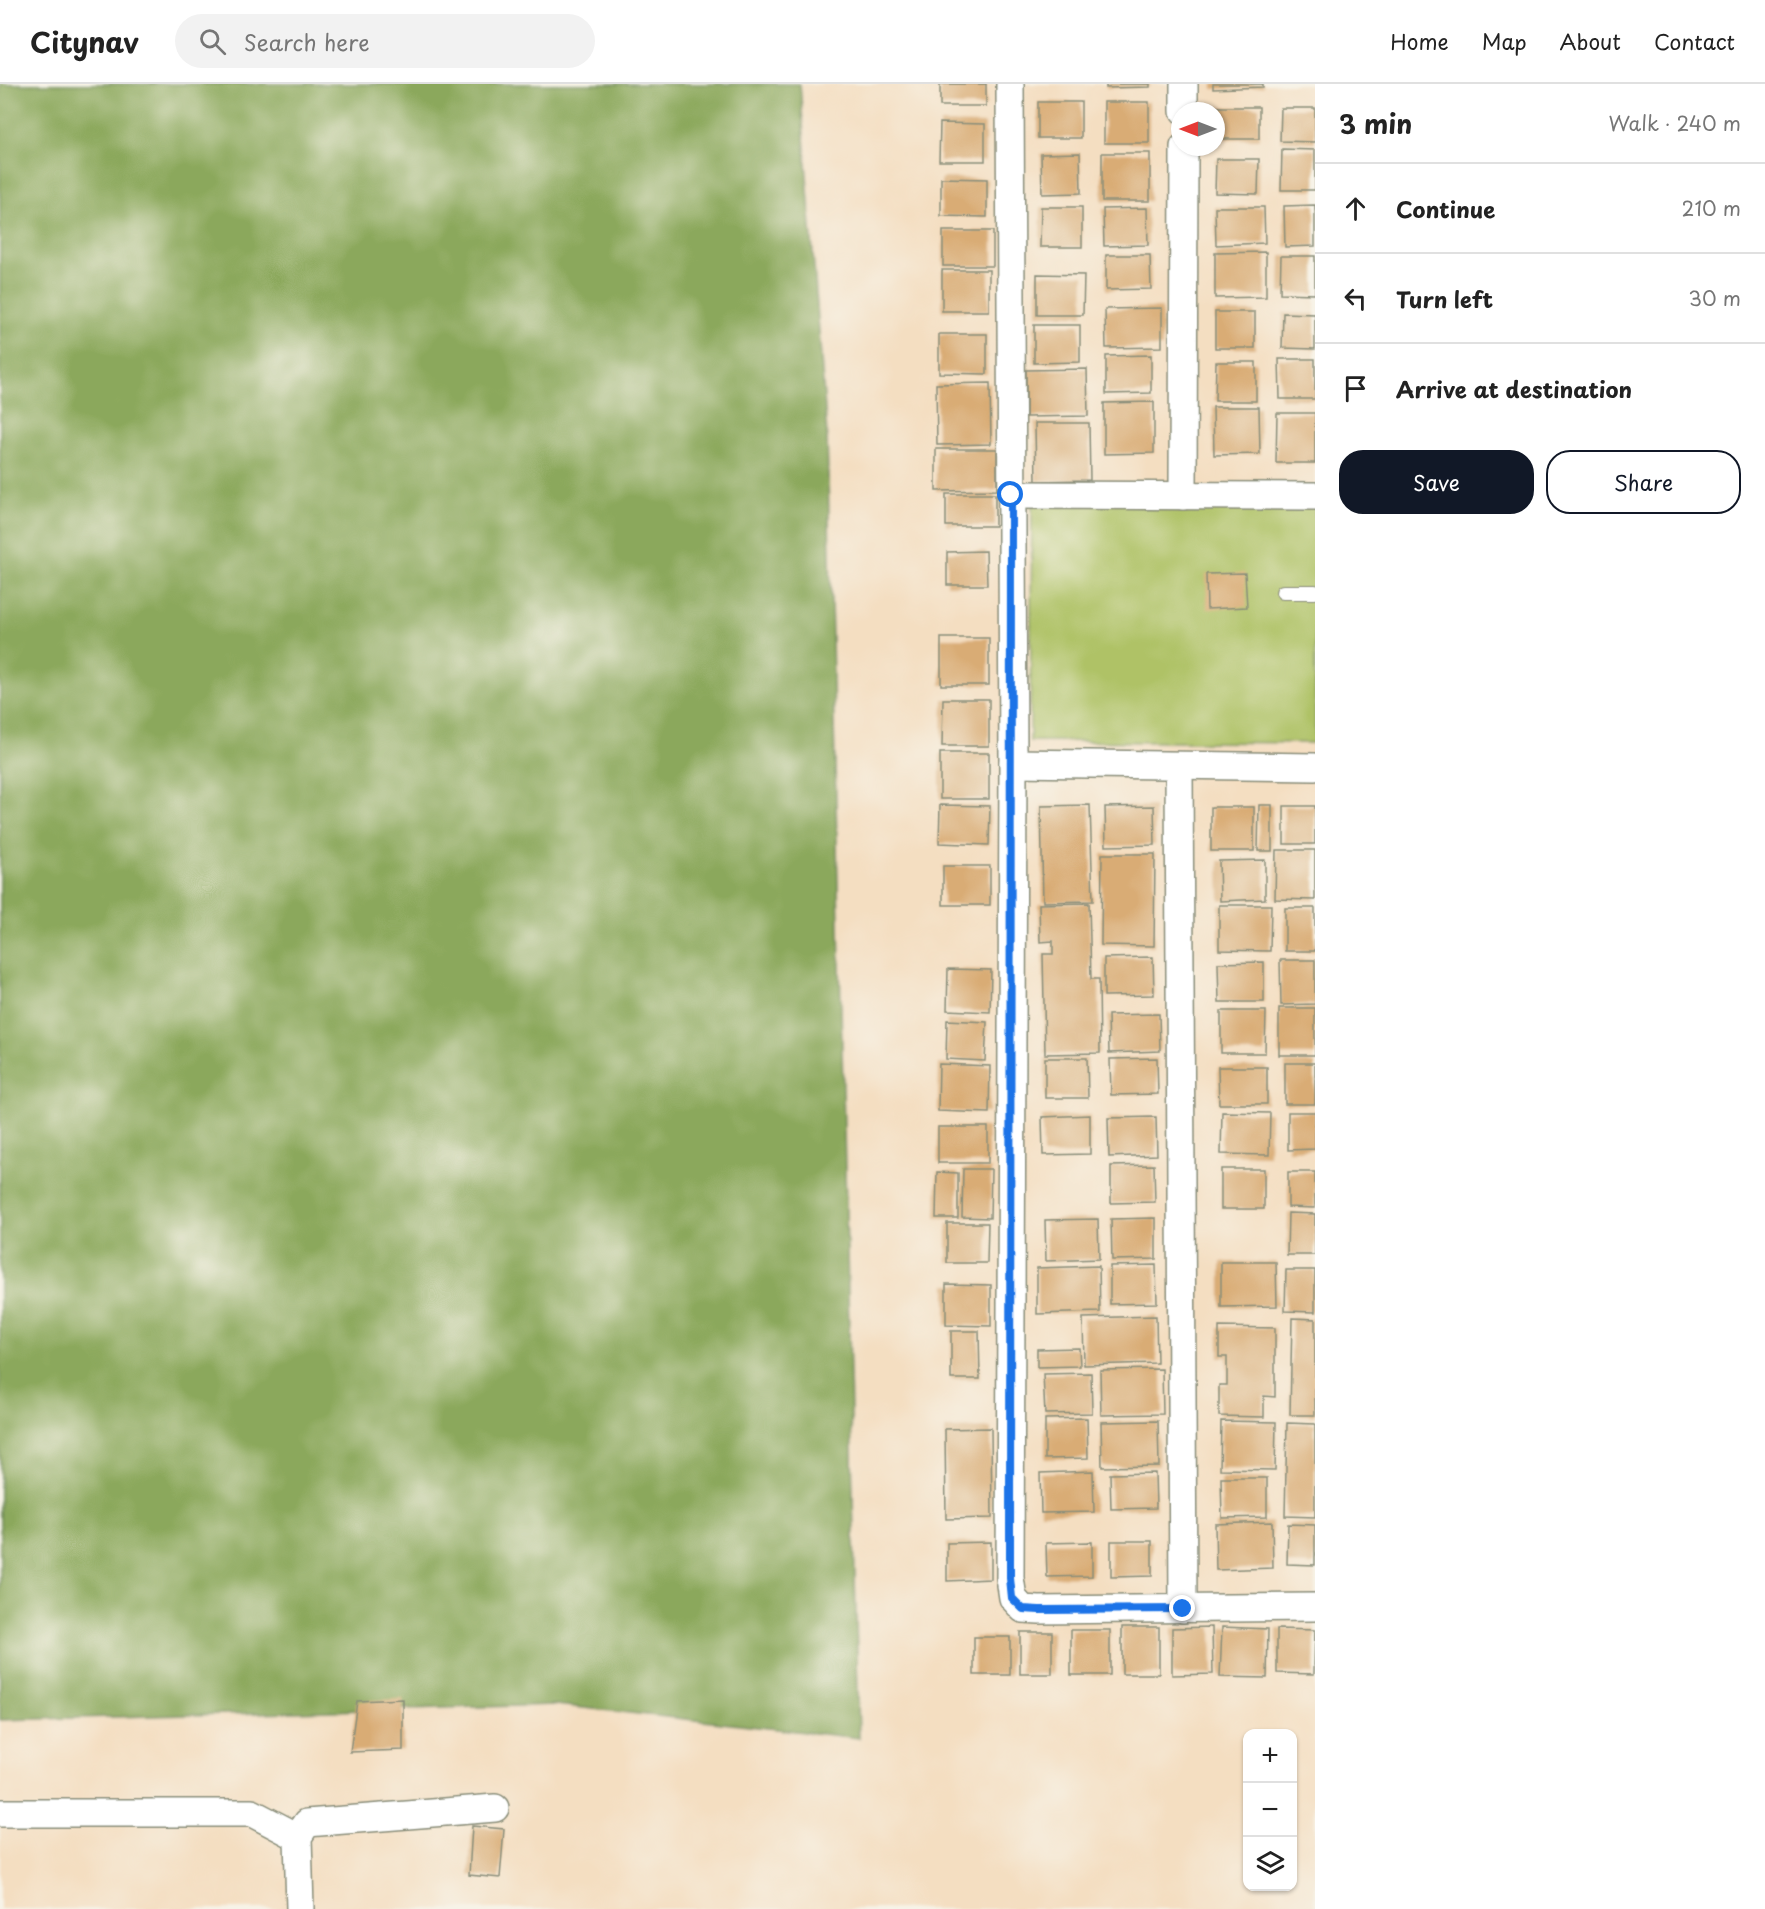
<!DOCTYPE html>
<html lang="en">
<head>
<meta charset="utf-8">
<style>
	body { margin:0; font-family:"Playpen Sans",sans-serif; background:#f2f2f2; color:#222 }
	.controls { position:absolute; right:18px; bottom:18px; display:grid; overflow:hidden; border-radius:12px; box-shadow:0 2px 4px #0004 }
	.controls button { width:54px; height:54px; display:grid; place-items:center; padding:0; border:0; border-bottom:2px solid #e0e0e0; background:#fff; color:#222; font:30px sans-serif }
	.compass { position:absolute; left:1171px; top:18px; width:54px; height:54px; border-radius:50%; background:#fff; box-shadow:0 2px 4px #0004; rotate:270deg }
	.stop { position:absolute; width:18px; height:18px; margin:-14px; border:4px solid #1a73e8; border-radius:50%; background:#fff }
	.stop.end { background:#1a73e8; border-color:#fff; box-shadow:0 2px 6px #0008 }
	.list { margin:0; padding:0; list-style:none }
	h2 { display:flex; justify-content:space-between; align-items:center; height:78px; margin:0; padding:0 24px; font-size:26px }
	h2 small { font-size:20px; font-weight:400; color:#767676 }
	.list li { display:grid; grid-template-columns:39px 1fr auto; gap:18px; align-items:center; box-sizing:border-box; height:90px; padding:0 24px; border-top:2px solid #e0e0e0 }
	.list b { display:block; font-size:22px; white-space:nowrap }
	.list em { font-size:20px; font-style:normal; color:#767676 }
	.actions { display:flex; gap:12px; padding:18px 24px }
	.actions a { flex:1; padding:14px 0; border:2px solid #111827; border-radius:24px; text-align:center; font-size:21px; color:#111827 }
	.actions .main { background:#111827; color:#fff }
	.icon { flex:none; width:33px; height:33px; fill:none; stroke:currentColor; stroke-width:2; stroke-linecap:round; stroke-linejoin:round }
	.map { position:relative; flex:none; width:1315px; height:1825px; overflow:hidden }
	header { display:flex; align-items:center; gap:36px; box-sizing:border-box; height:84px; padding:0 30px; background:#fff; border-bottom:2px solid #e0e0e0 }
	header strong { font-size:28px }
	nav { display:flex; gap:33px; margin-inline-start:auto; font-size:21px }
	.search { width:420px; height:54px; background:#f2f2f2; display:flex; align-items:center; gap:15px; box-sizing:border-box; padding:0 21px; border-radius:33px; color:#767676; font-size:22px }
	main { display:flex }
	aside { flex:1; background:#fff }
	.map>svg:first-child { display:block }
	.green { fill:#afc266; stroke:#67804d; stroke-width:1.5 }
	.forest { fill:#8ba85b; stroke:#557248; stroke-width:1.5 }
	.building { fill:#d9ac75 }
	.lines { fill:none; stroke-linecap:round; stroke-linejoin:round }
	.service-casing { stroke:#8a8e7a; stroke-width:16 }
	.minor-casing { stroke:#8a8e7a; stroke-width:30 }
	.service { stroke:#fff; stroke-width:14 }
	.minor { stroke:#fff; stroke-width:27 }
	.route { stroke:#1a73e8; stroke-width:8 }
</style>
</head>
<body>
<header>
<strong>Citynav</strong>
<div class="search"><svg class="icon" aria-label="search" viewBox="0 0 24 24"><circle cx="10" cy="10" r="6"/><path d="M15 15l6 6"/></svg>Search here</div>
<nav><a>Home</a><a>Map</a><a>About</a><a>Contact</a></nav>
</header>
<main>
<div class="map">
<svg width="1315" height="1825" viewBox="0 0 1315 1825">
	<rect width="100%" height="100%" fill="#f7f3e8"/>
	<filter id="ink" filterUnits="userSpaceOnUse"><feTurbulence type="fractalNoise" baseFrequency=".0167" numOctaves="2"/><feDisplacementMap in="SourceGraphic" scale="12" xChannelSelector="R" yChannelSelector="G"/><feConvolveMatrix kernelMatrix="1 2 1 2 8 2 1 2 1" color-interpolation-filters="sRGB"/></filter>
	<filter id="wash" filterUnits="userSpaceOnUse"><feTurbulence type="fractalNoise" baseFrequency=".008" numOctaves="4" result="noise"/><feDisplacementMap in="SourceGraphic" scale="24" xChannelSelector="R" yChannelSelector="G"/><feGaussianBlur stdDeviation="1.35" result="paint"/><feColorMatrix in="noise" values="0 0 0 0 0 0 0 0 0 0 0 0 0 0 0 0 0 1.4 0 .05"/><feComposite in="paint" operator="in"/></filter>
	<g filter="url(#wash)">
		<rect width="100%" height="100%" fill="#f4dec1"/>
		<polygon class="green" points="1032,415 1315,416 1315,659 1030,657"/>
		<polygon class="forest" points="0,0 800,0 827,351 859,1654 556,1621 0,1636"/>
		<g id="blocks">
			<g class="building">
				<rect x="940" y="0" width="46" height="22"/>
				<polygon points="1106,0 1150,0 1150,3 1106,4"/>
				<polygon points="1213,0 1263,0 1263,3 1213,5"/>
				<rect x="1038" y="18" width="43" height="36"/>
				<rect x="1104" y="18" width="45" height="41"/>
				<polygon points="1215,23 1259,23 1259,55 1216,55"/>
				<polygon points="1281,24 1315,24 1315,58 1280,57"/>
				<polygon points="940,39 985,40 985,77 939,77"/>
				<polygon points="1282,65 1315,66 1315,106 1281,106"/>
				<polygon points="1080,69 1081,109 1042,110 1041,70"/>
				<rect x="1102" y="69" width="48" height="48"/>
				<polygon points="1216,75 1259,75 1258,110 1215,109"/>
				<polygon points="941,94 987,95 987,133 941,132"/>
				<polygon points="1315,121 1315,162 1285,163 1284,122"/>
				<polygon points="1041,123 1082,123 1082,163 1040,163"/>
				<polygon points="1215,123 1264,123 1265,159 1216,161"/>
				<polygon points="1147,124 1148,161 1104,162 1103,125"/>
				<rect x="943" y="147" width="50" height="35"/>
				<polygon points="1266,168 1266,213 1215,214 1215,169"/>
				<polygon points="1106,171 1150,171 1151,205 1106,206"/>
				<polygon points="1281,172 1315,172 1315,210 1280,209"/>
				<rect x="942" y="186" width="47" height="41"/>
				<polygon points="1037,190 1084,191 1083,231 1037,231"/>
				<polygon points="1162,224 1162,263 1106,264 1105,225"/>
				<rect x="1215" y="228" width="40" height="36"/>
				<polygon points="1283,229 1315,230 1315,265 1282,264"/>
				<polygon points="1034,241 1080,241 1080,278 1034,279"/>
				<polygon points="939,250 987,250 987,290 939,289"/>
				<polygon points="1151,271 1151,309 1106,310 1106,272"/>
				<polygon points="1279,275 1315,275 1315,315 1280,315"/>
				<polygon points="1216,278 1256,278 1256,317 1215,317"/>
				<polygon points="1087,285 1088,332 1026,333 1026,286"/>
				<polygon points="990,299 991,360 937,361 936,300"/>
				<polygon points="1154,318 1154,369 1104,370 1104,319"/>
				<polygon points="1213,323 1259,323 1260,370 1214,371"/>
				<polygon points="1277,329 1315,329 1315,379 1276,379"/>
				<polygon points="1035,339 1089,339 1090,396 1036,397"/>
				<polygon points="936,365 997,365 997,406 936,407"/>
				<rect x="946" y="410" width="49" height="32"/>
				<polygon points="986,467 987,501 947,501 947,468"/>
				<polygon points="1245,489 1247,523 1207,525 1206,490"/>
				<rect x="941" y="554" width="48" height="47"/>
				<polygon points="943,615 989,615 989,662 942,662"/>
				<rect x="940" y="669" width="49" height="46"/>
				<polygon points="940,721 990,722 989,761 939,759"/>
				<polygon points="1090,721 1093,817 1043,818 1041,722"/>
				<polygon points="1259,721 1272,721 1272,767 1258,767"/>
				<polygon points="1154,722 1155,761 1106,762 1105,723"/>
				<rect x="1284" y="722" width="31" height="38"/>
				<rect x="1211" y="723" width="43" height="44"/>
				<polygon points="1276,766 1315,766 1315,816 1275,815"/>
				<polygon points="1102,770 1155,770 1154,862 1101,861"/>
				<polygon points="1265,776 1265,815 1220,817 1219,777"/>
				<rect x="943" y="782" width="47" height="39"/>
				<polygon points="1089,819 1091,895 1099,895 1100,969 1045,970 1043,870 1053,870 1053,857 1040,858 1039,820"/>
				<polygon points="1219,821 1271,821 1270,867 1219,866"/>
				<rect x="1285" y="824" width="30" height="43"/>
				<polygon points="1153,873 1154,911 1104,912 1104,874"/>
				<polygon points="1280,876 1315,876 1315,920 1281,921"/>
				<polygon points="1264,878 1264,918 1219,918 1218,879"/>
				<polygon points="948,885 991,886 990,928 947,926"/>
				<rect x="1279" y="924" width="36" height="47"/>
				<polygon points="1221,927 1266,927 1265,969 1221,969"/>
				<polygon points="1159,930 1160,967 1109,969 1108,931"/>
				<polygon points="947,936 987,938 985,977 946,975"/>
				<polygon points="1045,974 1087,974 1088,1014 1045,1014"/>
				<polygon points="1157,974 1158,1010 1111,1011 1110,975"/>
				<rect x="1285" y="979" width="30" height="41"/>
				<polygon points="939,980 990,982 989,1029 938,1027"/>
				<polygon points="1218,983 1267,983 1267,1020 1219,1020"/>
				<polygon points="1222,1028 1270,1029 1269,1071 1221,1070"/>
				<polygon points="1288,1028 1315,1028 1315,1065 1288,1066"/>
				<polygon points="1090,1031 1090,1070 1043,1071 1042,1033"/>
				<polygon points="1156,1033 1157,1071 1109,1073 1108,1034"/>
				<rect x="938" y="1043" width="50" height="36"/>
				<polygon points="1154,1081 1155,1118 1111,1119 1111,1082"/>
				<polygon points="963,1085 991,1085 990,1134 962,1133"/>
				<rect x="1221" y="1085" width="43" height="40"/>
				<polygon points="937,1088 958,1089 958,1134 936,1134"/>
				<polygon points="1288,1088 1315,1088 1315,1124 1288,1123"/>
				<polygon points="1288,1129 1315,1130 1315,1171 1287,1171"/>
				<polygon points="1156,1134 1156,1175 1112,1176 1111,1135"/>
				<polygon points="1098,1135 1099,1175 1046,1177 1045,1136"/>
				<polygon points="947,1139 988,1139 987,1179 947,1179"/>
				<polygon points="1221,1178 1276,1178 1277,1222 1221,1223"/>
				<polygon points="1156,1181 1157,1219 1110,1220 1110,1182"/>
				<polygon points="1099,1182 1100,1228 1037,1230 1037,1184"/>
				<polygon points="1286,1186 1315,1186 1315,1228 1285,1227"/>
				<polygon points="946,1200 991,1201 991,1242 946,1241"/>
				<polygon points="1156,1232 1157,1279 1084,1281 1083,1234"/>
				<polygon points="1292,1234 1315,1235 1315,1331 1290,1331"/>
				<polygon points="1219,1243 1275,1244 1275,1313 1264,1312 1264,1333 1219,1332 1219,1301 1227,1301 1227,1273 1219,1273"/>
				<polygon points="951,1247 979,1247 980,1295 951,1295"/>
				<polygon points="1079,1264 1080,1282 1037,1283 1037,1265"/>
				<polygon points="1162,1285 1163,1330 1101,1331 1100,1286"/>
				<polygon points="1091,1289 1092,1329 1045,1330 1043,1290"/>
				<polygon points="1087,1334 1088,1374 1045,1375 1045,1335"/>
				<polygon points="1158,1337 1159,1382 1102,1383 1101,1338"/>
				<polygon points="1221,1337 1276,1338 1275,1386 1220,1385"/>
				<polygon points="1287,1339 1315,1340 1315,1433 1285,1432"/>
				<polygon points="991,1344 992,1434 946,1435 945,1345"/>
				<polygon points="1093,1387 1094,1428 1041,1429 1040,1389"/>
				<polygon points="1155,1389 1156,1424 1111,1425 1110,1390"/>
				<polygon points="1221,1394 1267,1394 1267,1433 1222,1434"/>
				<polygon points="1272,1438 1273,1484 1216,1486 1215,1440"/>
				<polygon points="1288,1440 1315,1441 1315,1481 1287,1480"/>
				<polygon points="1111,1457 1152,1457 1152,1492 1111,1493"/>
				<polygon points="991,1458 991,1495 947,1497 947,1459"/>
				<polygon points="1092,1458 1092,1492 1047,1493 1046,1459"/>
				<rect x="1122" y="1543" width="37" height="47"/>
				<polygon points="1212,1543 1213,1590 1172,1591 1172,1544"/>
				<polygon points="1222,1543 1268,1545 1267,1594 1220,1593"/>
				<polygon points="1277,1545 1315,1546 1314,1590 1277,1589"/>
				<rect x="1071" y="1546" width="39" height="45"/>
				<rect x="1020" y="1548" width="32" height="42"/>
				<rect x="974" y="1553" width="36" height="38"/>
				<polygon points="403,1615 403,1666 350,1668 357,1617"/>
				<polygon points="472,1742 504,1745 500,1794 469,1791"/>
			</g>
		</g>
	</g>
	<g filter="url(#ink)">
		<use href="#blocks" fill-opacity="0" stroke="#8a8e7a" stroke-width="1.5"/>
		<g class="lines">
			<g class="service-casing">
				<polyline id="service" points="1283,508 1315,508"/>
			</g>
			<g class="minor-casing">
				<g id="minor">
					<polyline points="1010,0 1013,679 1010,1494 1013,1514 1023,1525 1039,1526 1315,1523"/>
					<polyline points="1184,27 1184,0"/>
					<polyline points="1011,411 1315,412"/>
					<polyline points="1183,412 1184,63"/>
					<polyline points="1013,679 1315,683"/>
					<polyline points="1179,682 1183,1525"/>
					<polyline points="0,1729 252,1729 298,1753"/>
					<polyline points="300,1825 298,1753 307,1739 495,1724"/>
				</g>
			</g>
			<use href="#service" class="service"/>
			<use href="#minor" class="minor"/>
		</g>
	</g>
	<g class="lines" filter="url(#ink)">
		<polyline class="route" points="1011,411 1010,1494 1012,1514 1023,1525 1039,1526 1183,1525"/>
	</g>
</svg>
<div class="controls">
<button>+</button>
<button>−</button>
<button><svg class="icon" aria-label="layers" viewBox="0 0 24 24"><path d="M12 4l9 5-9 5-9-5zM3 14l9 5 9-5"/></svg></button>
</div>
<svg class="compass" viewBox="-18 -18 36 36"><path d="M0-13l5 13h-10z" fill="#e53935"/><path d="M0 13l5-13h-10z" fill="#767676"/></svg>
<div class="stop" style="left:1011px;top:411px"></div>
<div class="stop end" style="left:1183px;top:1525px"></div>
</div>
<aside>
<h2>3 min<small>Walk · 240 m</small></h2>
<ul class="list">
<li><svg class="icon" aria-label="ahead" viewBox="0 0 24 24"><path d="M12 20V5M6 11l6-6 6 6"/></svg><div><b>Continue</b></div><em>210 m</em></li>
<li><svg class="icon" aria-label="left" viewBox="0 0 24 24"><path d="M17 20v-9H6M10 6l-5 5 5 5"/></svg><div><b>Turn left</b></div><em>30 m</em></li>
<li><svg class="icon" aria-label="arrive" viewBox="0 0 24 24"><path d="M6 21V4h12l-3 4 3 4H6"/></svg><div><b>Arrive at destination</b></div></li>
</ul>
<div class="actions"><a class="main">Save</a><a>Share</a></div>
</aside>
</main>
</body>
</html>
